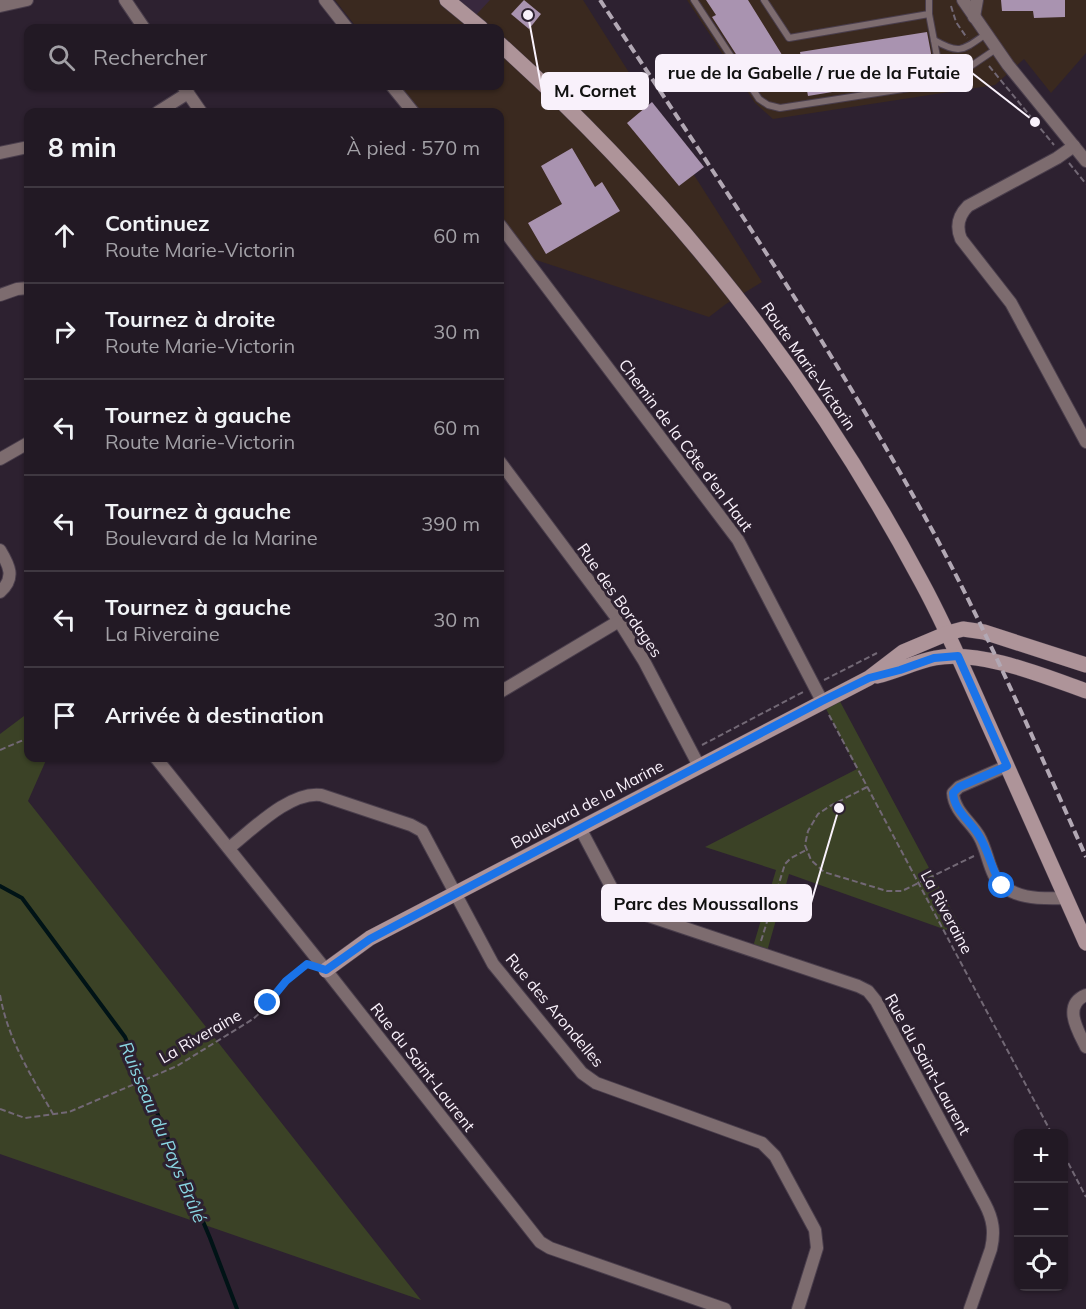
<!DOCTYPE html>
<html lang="fr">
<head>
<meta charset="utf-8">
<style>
	body { margin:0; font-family:Mulish,sans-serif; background:#2e2631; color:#f1f3f6 }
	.controls { position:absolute; right:18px; bottom:18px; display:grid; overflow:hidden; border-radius:12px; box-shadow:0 2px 4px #0004 }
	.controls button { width:54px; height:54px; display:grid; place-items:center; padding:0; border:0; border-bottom:2px solid #3f3841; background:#221924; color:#f1f3f6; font:30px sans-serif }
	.stop { position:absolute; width:18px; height:18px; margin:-14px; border:4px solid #1a73e8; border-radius:50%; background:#fff }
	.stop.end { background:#1a73e8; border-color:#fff; box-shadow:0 2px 6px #0008 }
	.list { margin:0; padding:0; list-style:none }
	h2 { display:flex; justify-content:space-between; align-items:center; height:78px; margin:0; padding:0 24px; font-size:26px }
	h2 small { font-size:20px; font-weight:400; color:#a2a0a6 }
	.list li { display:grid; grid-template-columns:39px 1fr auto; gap:18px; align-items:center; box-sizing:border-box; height:96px; padding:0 24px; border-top:2px solid #3f3841 }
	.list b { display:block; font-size:22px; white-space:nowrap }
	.list p { margin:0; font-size:20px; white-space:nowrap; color:#a2a0a6 }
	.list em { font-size:20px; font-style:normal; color:#a2a0a6 }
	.icon { flex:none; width:33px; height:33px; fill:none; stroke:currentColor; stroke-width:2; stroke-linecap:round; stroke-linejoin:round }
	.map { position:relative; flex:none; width:1086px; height:1309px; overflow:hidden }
	.search { position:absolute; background:#221924; box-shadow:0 2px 4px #0004; left:24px; top:24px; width:480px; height:66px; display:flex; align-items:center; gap:15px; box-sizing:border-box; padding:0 21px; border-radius:12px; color:#a2a0a6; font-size:22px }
	.panel { position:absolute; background:#221924; box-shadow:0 2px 4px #0004; left:24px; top:108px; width:480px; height:654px; border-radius:12px }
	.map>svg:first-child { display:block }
	.commercial { fill:#3a291f }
	.built { fill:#38283d }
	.green { fill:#3b4226 }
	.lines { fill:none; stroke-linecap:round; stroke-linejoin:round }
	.stream { stroke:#001316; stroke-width:4 }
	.building { fill:#a993b0 }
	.lane-casing { stroke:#4a3e4c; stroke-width:8 }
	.street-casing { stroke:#4a3e4c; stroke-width:14 }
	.secondary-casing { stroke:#4a3e4c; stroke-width:16 }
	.path { stroke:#726875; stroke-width:2; stroke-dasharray:6 3; stroke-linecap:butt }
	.lane { stroke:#7d6c6f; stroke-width:6 }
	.street { stroke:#7d6c6f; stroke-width:12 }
	.secondary { stroke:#ae9499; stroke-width:15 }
	.rail { stroke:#b2a8b4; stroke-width:4; stroke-dasharray:9 4.5; stroke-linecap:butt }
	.route { stroke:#1a73e8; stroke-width:8 }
	.labels { text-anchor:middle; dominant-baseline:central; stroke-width:6; stroke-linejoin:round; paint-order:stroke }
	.street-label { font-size:16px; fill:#f9f1fb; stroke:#2d2130 }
	.water-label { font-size:18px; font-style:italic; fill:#89d6e2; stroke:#2d2130 }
	.leader { fill:none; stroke:#f9f1fb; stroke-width:2 }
	.callout-dot { fill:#f9f1fb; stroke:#2d2130; stroke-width:2 }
	.callout { fill:#f9f1fb; stroke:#f9f1fb; stroke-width:2 }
	.callout-label { font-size:18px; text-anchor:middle; font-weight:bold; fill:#111 }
</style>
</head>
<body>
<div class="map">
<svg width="1086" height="1309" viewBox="0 0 1086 1309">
	<rect width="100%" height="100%" fill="#2d2130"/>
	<g class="commercial">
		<polygon points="335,0 583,0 762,282 726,304 709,317 530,258 500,217 500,112 420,112 400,86 500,86 500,28 357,28"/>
		<polygon points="687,0 1086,0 1086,53 1051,93 1024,59 995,85 773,119 755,103"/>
	</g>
	<polygon class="built" points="457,0 490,0 476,15"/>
	<g class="green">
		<polygon points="836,694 966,937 789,874 766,955 752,950 776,870 705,847 857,769 822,701"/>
		<polygon points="28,713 28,758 47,758 28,801 421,1300 0,1154 0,734"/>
	</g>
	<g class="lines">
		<polyline class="stream" points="0,886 22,898 125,1037 210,1238 237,1309"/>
	</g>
	<g class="building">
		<polygon points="524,0 541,14 529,29 511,14"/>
		<polygon points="706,0 748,0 784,58 752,79 712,17 716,15"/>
		<polygon points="1001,0 1065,0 1065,17 1034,18 1033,11 1002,11"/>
		<polygon points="927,32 935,75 808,96 800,52"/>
		<polygon points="652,102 704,167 679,186 627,123"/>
		<polygon points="572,148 595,187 602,182 620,211 546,254 528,223 562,204 541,166"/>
	</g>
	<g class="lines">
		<g class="lane-casing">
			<g id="lane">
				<polyline points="694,0 759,99 768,105 780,108 942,83 965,70 996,49"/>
				<polyline points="764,0 789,38 929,14"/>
				<polyline points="929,0 929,14 942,83"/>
				<path d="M934,40c26,15 29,10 52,-6"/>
				<polyline points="939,62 965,70"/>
			</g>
		</g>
		<g class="street-casing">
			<g id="street">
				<polyline points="125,0 144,28"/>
				<polyline points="325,0 347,28"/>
				<polyline points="963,0 1008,65 1086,161"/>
				<polyline points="0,6 27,0"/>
				<polyline points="974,17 977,0"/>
				<polyline points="183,86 201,112"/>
				<polyline points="392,86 413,112"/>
				<polyline points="158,112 188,93"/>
				<path d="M1074,146l-17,12 -89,48c-10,10 -12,21 -7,33l50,64 75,139"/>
				<polyline points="0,153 28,147"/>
				<polyline points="500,225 738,540 822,701"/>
				<polyline points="0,295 17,289 28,288"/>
				<polyline points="0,459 28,443"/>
				<polyline points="500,462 619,621 644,661 699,766"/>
				<path d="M0,550c9,15 16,28 0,42"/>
				<polyline points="500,692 619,621"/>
				<polyline points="156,758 326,970 540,1242 550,1248 725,1309"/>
				<path d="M1007,766l-48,21 -6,6c1,18 18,29 26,43 7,12 9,27 15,39 14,25 48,24 72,23"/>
				<path d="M580,828l36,68 7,8 11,7 224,75 10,5 8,10 109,203c8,15 10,28 6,45l-21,60"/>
				<path d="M229,848c24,-19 61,-57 92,-53l90,30 11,6 71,133 89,109 14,10 166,60 13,13 40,74 2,18 -19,61"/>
				<path d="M1086,995c-24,10 -8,36 0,52"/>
			</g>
		</g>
		<g class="secondary-casing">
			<g id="secondary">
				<polyline points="447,0 481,28"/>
				<path d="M500,44c173,156 311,331 421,537 28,51 50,105 74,158 30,68 61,136 91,204"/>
				<path d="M877,676c20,-5 38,-14 58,-18 44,-9 109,18 151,33"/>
				<polyline points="326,970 370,938 869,678 903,652 948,633 963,629 984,632 1086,665"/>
			</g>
		</g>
		<g class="path">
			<polyline points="951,6 956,22 967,38"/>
			<polyline points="989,66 1054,145"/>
			<polyline points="1069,163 1086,184"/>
			<polyline points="824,680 877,653"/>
			<polyline points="829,715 1052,1134"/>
			<polyline points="702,745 803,692"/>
			<polyline points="0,750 28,738"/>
			<polyline points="867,787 830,806 818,814 808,831 805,845 811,860 824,872 887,891 902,891 974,856"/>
			<polyline points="761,941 785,864 791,858 806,850"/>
			<path d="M0,995c8,45 31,80 53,119"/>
			<polyline points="0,1109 25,1118 69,1112 177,1066 253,1019 262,1011 286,981 306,965"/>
			<polyline points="1064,1155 1086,1197"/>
		</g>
		<use href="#lane" class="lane"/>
		<use href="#street" class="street"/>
		<use href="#secondary" class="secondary"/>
		<path class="rail" d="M600,0c112,170 227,339 325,517 61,110 110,226 161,340"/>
	</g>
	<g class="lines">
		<path class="route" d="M268,1003l18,-22 21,-17 19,6 44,-31 452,-238 47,-23 31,-8 34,-12 24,-2 49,110 -48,21 -6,6c1,17 16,27 25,41 11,16 13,36 24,52"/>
	</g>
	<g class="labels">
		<g class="street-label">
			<text transform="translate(809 366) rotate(55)">Route Marie-Victorin</text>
			<text transform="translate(686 445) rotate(53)">Chemin de la Côte d'en Haut</text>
			<text transform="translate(620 600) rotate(55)">Rue des Bordages</text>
			<text transform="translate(587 804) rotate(-28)">Boulevard de la Marine</text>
			<text transform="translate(947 912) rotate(62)">La Riveraine</text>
			<text transform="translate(555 1010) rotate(50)">Rue des Arondelles</text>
			<text transform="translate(200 1036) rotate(-30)">La Riveraine</text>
			<text transform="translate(928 1064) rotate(61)">Rue du Saint-Laurent</text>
			<text transform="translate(423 1067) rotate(52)">Rue du Saint-Laurent</text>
		</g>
		<g class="water-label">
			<text transform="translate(163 1132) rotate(67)">Ruisseau du Pays Brûlé</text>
		</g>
	</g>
	<path class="leader" d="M1035 122L972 73M528 15L542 91M839 808L811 903"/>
	<g class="callout-dot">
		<circle cx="1035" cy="122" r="6"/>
		<circle cx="528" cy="15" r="6"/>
		<circle cx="839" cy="808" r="6"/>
	</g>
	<g class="callout">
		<rect x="656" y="55" width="316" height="36" rx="6"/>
		<rect x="542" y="73" width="106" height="36" rx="6"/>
		<rect x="602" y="885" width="209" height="36" rx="6"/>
	</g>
	<g class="callout-label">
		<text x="814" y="79">rue de la Gabelle / rue de la Futaie</text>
		<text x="595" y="97">M. Cornet</text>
		<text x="706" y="910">Parc des Moussallons</text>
	</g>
</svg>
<div class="controls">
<button>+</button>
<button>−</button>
<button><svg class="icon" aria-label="locate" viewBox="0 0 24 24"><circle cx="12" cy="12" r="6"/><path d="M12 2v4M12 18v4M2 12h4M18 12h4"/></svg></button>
</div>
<div class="stop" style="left:1002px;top:886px"></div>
<div class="stop end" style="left:268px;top:1003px"></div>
<div class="search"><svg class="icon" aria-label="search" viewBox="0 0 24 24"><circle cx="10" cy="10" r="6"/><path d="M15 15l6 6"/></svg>Rechercher</div>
<section class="panel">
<h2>8 min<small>À pied · 570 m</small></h2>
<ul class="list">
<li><svg class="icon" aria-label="ahead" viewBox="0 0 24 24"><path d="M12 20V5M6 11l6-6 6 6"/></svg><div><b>Continuez</b><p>Route Marie-Victorin</p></div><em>60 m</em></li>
<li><svg class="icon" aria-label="right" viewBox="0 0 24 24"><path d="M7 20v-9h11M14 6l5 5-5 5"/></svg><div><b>Tournez à droite</b><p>Route Marie-Victorin</p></div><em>30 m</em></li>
<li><svg class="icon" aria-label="left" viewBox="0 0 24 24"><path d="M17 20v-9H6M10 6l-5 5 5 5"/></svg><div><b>Tournez à gauche</b><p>Route Marie-Victorin</p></div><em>60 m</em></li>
<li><svg class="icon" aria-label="left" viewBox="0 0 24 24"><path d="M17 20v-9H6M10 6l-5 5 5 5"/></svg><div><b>Tournez à gauche</b><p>Boulevard de la Marine</p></div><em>390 m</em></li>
<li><svg class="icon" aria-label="left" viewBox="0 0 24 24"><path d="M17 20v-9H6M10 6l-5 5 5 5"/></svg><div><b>Tournez à gauche</b><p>La Riveraine</p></div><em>30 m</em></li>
<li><svg class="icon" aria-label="arrive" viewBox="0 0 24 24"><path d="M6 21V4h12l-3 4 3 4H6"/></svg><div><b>Arrivée à destination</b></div></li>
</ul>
</section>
</div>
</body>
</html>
